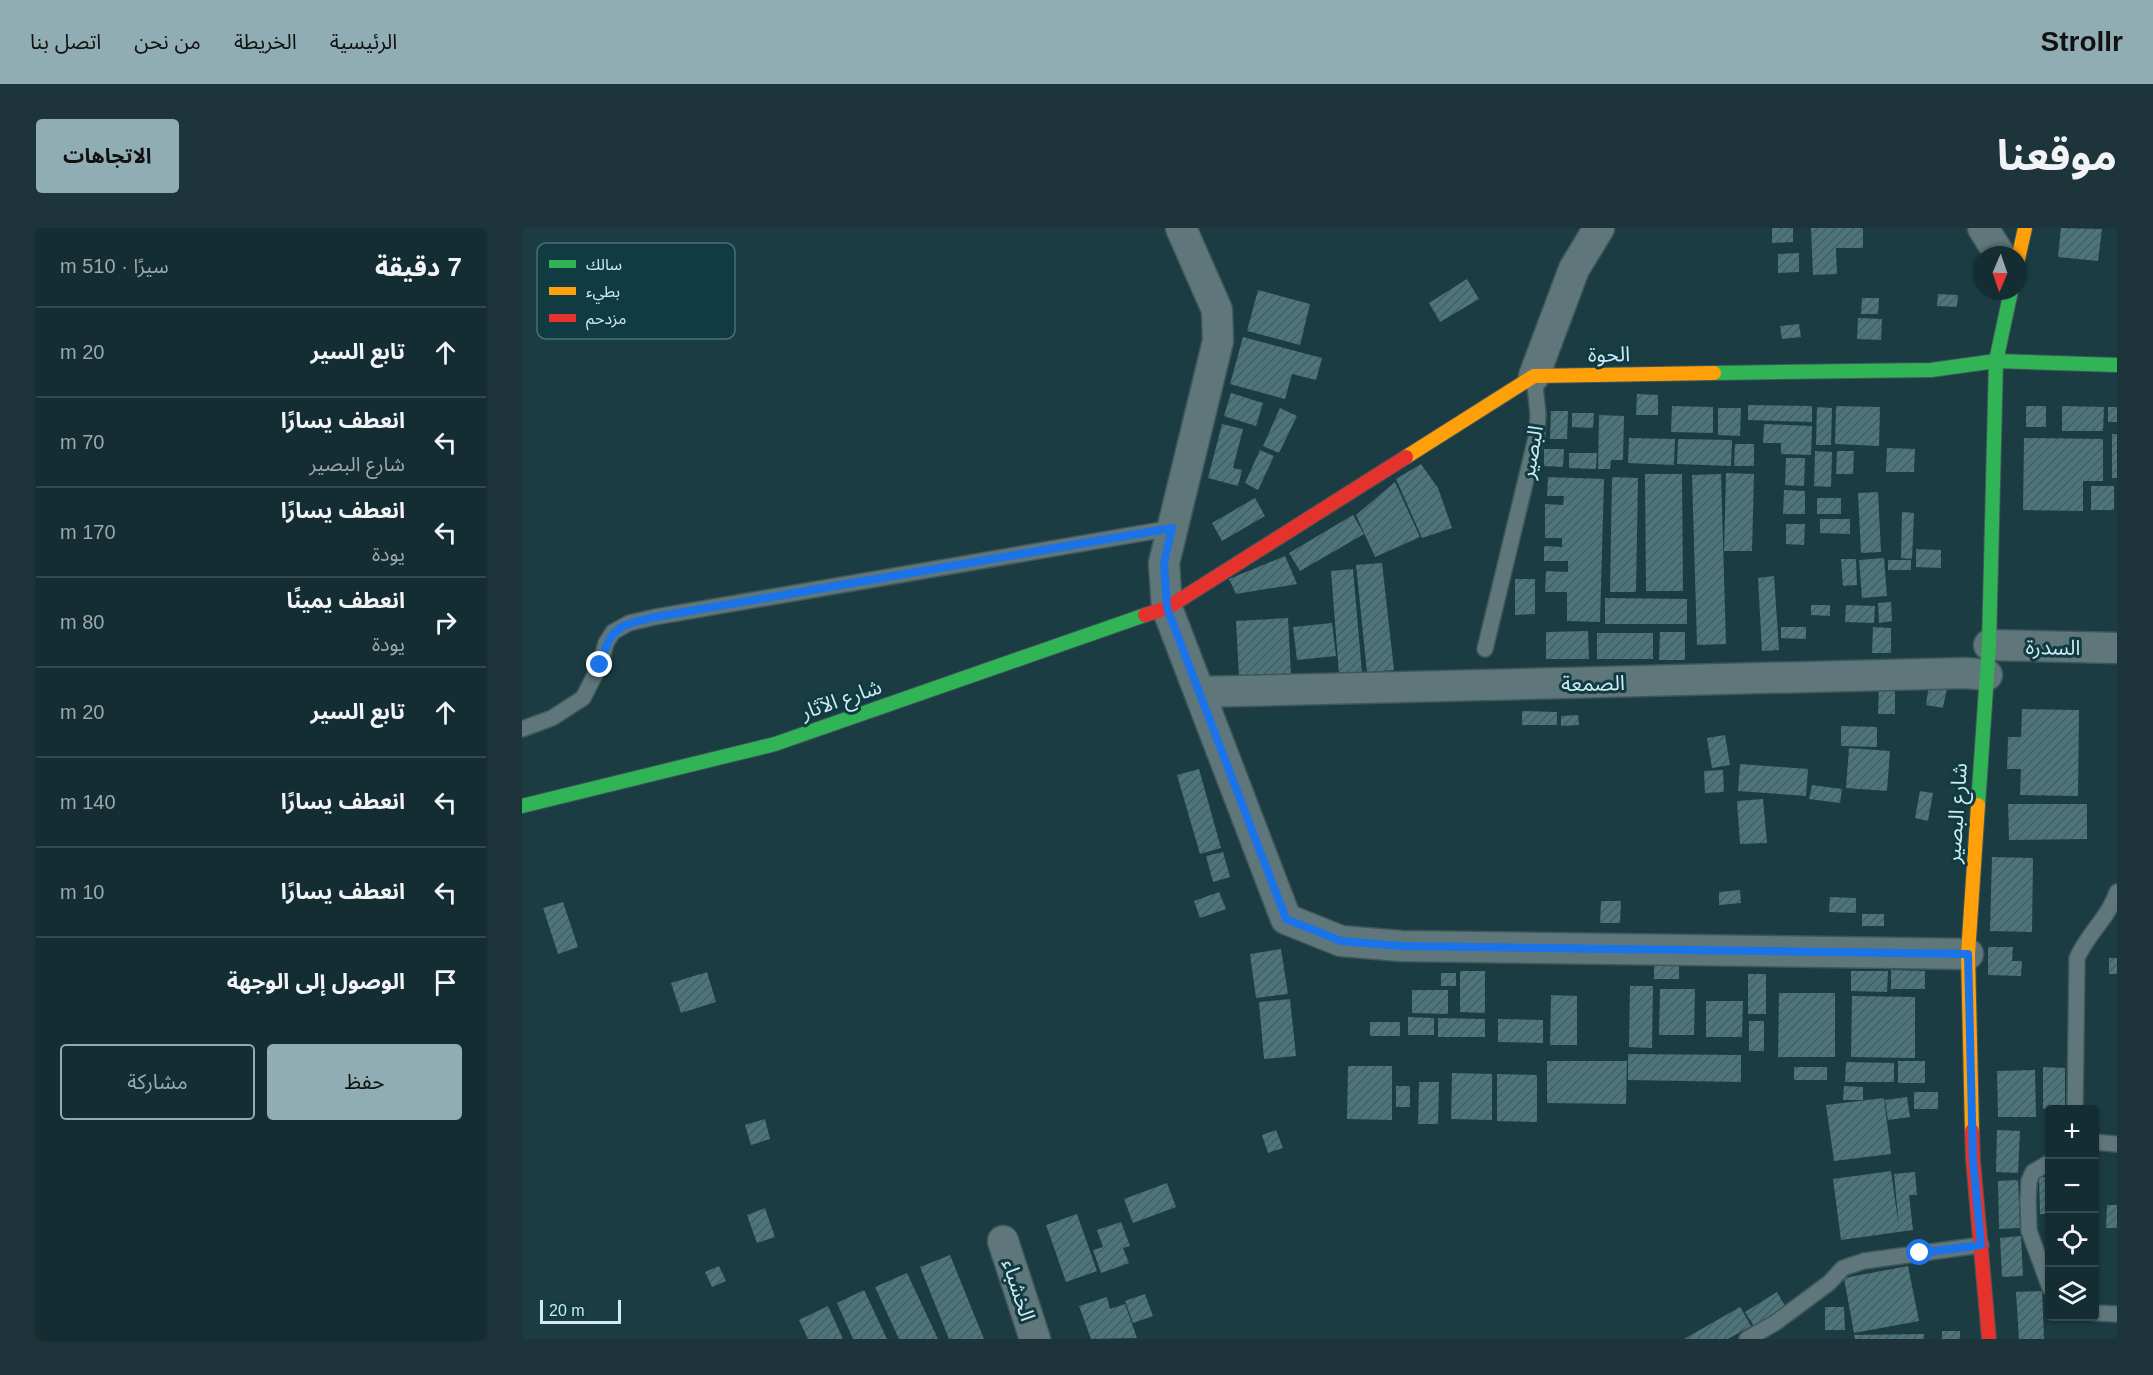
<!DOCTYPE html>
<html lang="ar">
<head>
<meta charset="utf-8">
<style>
	body { margin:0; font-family:Helvetica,"Noto Sans Arabic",sans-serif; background:#1d353a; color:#f1f3f6; direction:rtl }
	.controls { position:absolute; right:18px; bottom:18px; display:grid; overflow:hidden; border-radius:6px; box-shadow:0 2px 4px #0004 }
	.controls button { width:54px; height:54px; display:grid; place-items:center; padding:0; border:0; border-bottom:2px solid #33494d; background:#142d32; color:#f1f3f6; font:30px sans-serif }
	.compass { position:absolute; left:1451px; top:18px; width:54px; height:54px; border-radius:50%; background:#142d32; box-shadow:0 2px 4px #0004; rotate:182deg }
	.scale { position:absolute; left:18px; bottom:15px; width:81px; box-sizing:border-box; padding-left:6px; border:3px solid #cfeaf1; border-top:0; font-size:16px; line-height:21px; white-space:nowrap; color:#cfeaf1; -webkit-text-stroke:4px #113b43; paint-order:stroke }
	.stop { position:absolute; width:18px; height:18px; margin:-14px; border:4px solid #1a73e8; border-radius:50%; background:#fff }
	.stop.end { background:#1a73e8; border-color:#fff; box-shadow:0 2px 6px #0008 }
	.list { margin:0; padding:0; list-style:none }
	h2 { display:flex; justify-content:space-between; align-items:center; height:78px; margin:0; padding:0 24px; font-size:26px }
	h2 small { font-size:20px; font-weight:400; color:#9da8ac }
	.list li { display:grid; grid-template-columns:39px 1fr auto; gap:18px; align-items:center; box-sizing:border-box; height:90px; padding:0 24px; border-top:2px solid #33494d }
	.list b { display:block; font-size:22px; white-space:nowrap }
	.list p { margin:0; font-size:20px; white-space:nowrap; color:#9da8ac }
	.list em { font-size:20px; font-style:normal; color:#9da8ac }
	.actions { display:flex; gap:12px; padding:18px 24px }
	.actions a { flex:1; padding:14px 0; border:2px solid #90adb4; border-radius:6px; text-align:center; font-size:21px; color:#90adb4 }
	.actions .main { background:#90adb4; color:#111 }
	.icon { flex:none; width:33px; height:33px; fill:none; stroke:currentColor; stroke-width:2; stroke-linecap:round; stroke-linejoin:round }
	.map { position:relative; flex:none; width:1595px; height:1111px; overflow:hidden; direction:ltr; border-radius:6px }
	header { display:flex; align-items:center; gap:36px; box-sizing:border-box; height:84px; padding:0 30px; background:#90adb4; color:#111 }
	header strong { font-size:28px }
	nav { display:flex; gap:33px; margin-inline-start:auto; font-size:21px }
	.intro { display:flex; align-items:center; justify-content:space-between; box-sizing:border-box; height:144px; padding:0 36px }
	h1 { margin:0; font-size:42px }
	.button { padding:15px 27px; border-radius:6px; background:#90adb4; color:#111; font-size:21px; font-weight:700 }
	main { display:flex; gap:36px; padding:0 36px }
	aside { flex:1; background:#142d32; border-radius:6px; box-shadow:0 2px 4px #0004 }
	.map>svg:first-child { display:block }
	.building { fill:url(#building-hatch) }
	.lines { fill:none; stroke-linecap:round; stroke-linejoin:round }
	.lane-casing { stroke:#3f575a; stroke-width:18 }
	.street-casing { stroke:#3f575a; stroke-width:33 }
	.fast-casing { stroke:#3f575a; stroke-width:16 }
	.slow-casing { stroke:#3f575a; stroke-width:16 }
	.jam-casing { stroke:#3f575a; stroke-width:16 }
	.lane { stroke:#5f767b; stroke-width:15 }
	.street { stroke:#5f767b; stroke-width:30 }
	.fast { stroke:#30b455; stroke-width:14 }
	.slow { stroke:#ff9f0a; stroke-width:14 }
	.jam { stroke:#e5322d; stroke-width:14 }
	.route { stroke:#1a73e8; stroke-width:8 }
	.labels { text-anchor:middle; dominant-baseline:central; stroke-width:6; stroke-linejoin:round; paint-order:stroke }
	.street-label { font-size:21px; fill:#cfeaf1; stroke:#113b43 }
	.key { fill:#113b43; stroke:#4a7077; stroke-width:1.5 }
	.key-label { font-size:16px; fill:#cfeaf1 }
</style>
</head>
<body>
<header>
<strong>Strollr</strong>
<nav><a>الرئيسية</a><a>الخريطة</a><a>من نحن</a><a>اتصل بنا</a></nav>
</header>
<div class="intro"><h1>موقعنا</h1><a class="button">الاتجاهات</a></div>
<main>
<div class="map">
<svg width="1595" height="1111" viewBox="0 0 1595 1111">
	<defs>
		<pattern id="building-hatch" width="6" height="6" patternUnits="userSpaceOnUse" patternTransform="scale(1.5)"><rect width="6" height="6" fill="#4e747c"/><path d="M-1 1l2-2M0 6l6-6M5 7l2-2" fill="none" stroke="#465d62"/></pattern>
	</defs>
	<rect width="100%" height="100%" fill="#1b3c42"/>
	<g class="building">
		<polygon points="1250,0 1271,0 1271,14 1250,15"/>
		<polygon points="1289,0 1341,0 1341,20 1314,20 1315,46 1291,47"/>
		<polygon points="1539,0 1580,1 1576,33 1536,29"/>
		<polygon points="1277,25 1277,44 1256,45 1256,26"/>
		<polygon points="945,51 957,71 918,94 907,75"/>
		<polygon points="736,62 788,76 778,117 725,103"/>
		<polygon points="1416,66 1436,67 1435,79 1415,78"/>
		<polygon points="1340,70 1357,70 1356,86 1339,86"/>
		<polygon points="1336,90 1360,91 1359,112 1335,111"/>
		<polygon points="1277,96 1279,109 1260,111 1258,98"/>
		<polygon points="721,109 800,130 794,152 770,146 763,171 708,156"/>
		<polygon points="709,165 741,175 734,198 702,188"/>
		<polygon points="1115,166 1136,167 1136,187 1114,187"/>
		<polygon points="1226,177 1290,178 1290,194 1226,192"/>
		<polygon points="1150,178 1191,179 1191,205 1149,204"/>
		<polygon points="1314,178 1358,179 1357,218 1313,216"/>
		<rect x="1504" y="178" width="20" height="21"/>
		<polygon points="1540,178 1582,179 1581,203 1540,203"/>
		<polygon points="1295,179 1310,180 1309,217 1294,217"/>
		<rect x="1586" y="179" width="9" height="15"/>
		<polygon points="758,180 775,188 757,225 741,218"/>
		<polygon points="1196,180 1219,180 1218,208 1196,207"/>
		<polygon points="1029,183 1046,183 1045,211 1028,211"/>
		<polygon points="1050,185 1072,185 1071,200 1050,199"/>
		<polygon points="1077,187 1102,188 1101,232 1089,232 1088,241 1076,241"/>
		<polygon points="700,196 721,201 711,240 720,242 716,258 686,250"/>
		<polygon points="1242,196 1290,198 1289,227 1259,226 1259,215 1241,215"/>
		<rect x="1590" y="206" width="5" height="44"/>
		<polygon points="1107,210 1153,211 1152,237 1106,235"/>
		<polygon points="1502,210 1581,211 1581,253 1561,253 1561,283 1501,282"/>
		<polygon points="1156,211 1210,212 1209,238 1155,236"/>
		<polygon points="1213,216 1232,216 1232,238 1212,238"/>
		<polygon points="1365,220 1393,221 1392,244 1364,244"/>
		<polygon points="1022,221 1042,221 1041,239 1022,238"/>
		<polygon points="738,222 752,228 736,262 723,255"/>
		<polygon points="1293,223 1310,224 1309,259 1292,258"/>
		<polygon points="1315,223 1332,223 1331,246 1314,246"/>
		<polygon points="1047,225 1075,225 1074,241 1047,240"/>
		<polygon points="1264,230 1283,230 1282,258 1263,257"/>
		<polygon points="899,236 916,260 930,300 900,310 874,251"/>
		<polygon points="1204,245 1232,246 1230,323 1202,323"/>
		<polygon points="1123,246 1160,246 1161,363 1124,363"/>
		<polygon points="1199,246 1204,416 1175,417 1170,247"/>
		<polygon points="1026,249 1082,251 1078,394 1045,393 1045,364 1023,364 1024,343 1046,344 1046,333 1022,333 1022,318 1040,319 1040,310 1023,310 1023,276 1041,277 1042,268 1025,268"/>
		<polygon points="1090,249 1116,250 1114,364 1088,364"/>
		<polygon points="873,254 898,309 853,329 834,287"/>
		<rect x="1569" y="258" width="23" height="24"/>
		<polygon points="1262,262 1283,263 1283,286 1261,286"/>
		<polygon points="1356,264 1359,324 1339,325 1336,265"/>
		<polygon points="733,270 743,288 700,313 690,295"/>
		<rect x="1295" y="270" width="24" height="16"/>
		<polygon points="1380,284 1392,285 1390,331 1379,330"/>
		<polygon points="831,287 842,306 778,343 767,325"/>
		<polygon points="1298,291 1328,291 1328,306 1298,305"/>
		<polygon points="1264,296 1283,296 1282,317 1264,316"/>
		<polygon points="1394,321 1419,322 1419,340 1394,339"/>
		<polygon points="763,328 775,356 714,366 707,351"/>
		<polygon points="1362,330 1365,368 1340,370 1337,332"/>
		<polygon points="1319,331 1334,331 1335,357 1321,358"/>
		<rect x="1366" y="332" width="23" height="10"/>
		<polygon points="860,335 872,442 845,444 834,337"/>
		<polygon points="831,341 840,445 817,446 809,343"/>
		<polygon points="1252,348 1257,422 1240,423 1236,350"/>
		<polygon points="993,351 1013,351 1013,386 993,387"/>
		<polygon points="1083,370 1165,371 1165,396 1083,396"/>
		<polygon points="1369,374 1370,393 1357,395 1356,375"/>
		<polygon points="1289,377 1308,377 1308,388 1289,387"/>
		<polygon points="1324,377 1353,378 1352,395 1323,394"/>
		<polygon points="766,390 769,447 717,449 714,393"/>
		<polygon points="810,395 814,428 775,432 771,399"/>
		<polygon points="1259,399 1284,399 1284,411 1259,410"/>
		<polygon points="1351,399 1369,400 1369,425 1350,425"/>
		<polygon points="1066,403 1067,431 1024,431 1024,404"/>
		<polygon points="1138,404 1163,404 1163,432 1137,432"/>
		<rect x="1075" y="405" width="56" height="26"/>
		<polygon points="1407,456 1425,460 1421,480 1404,477"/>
		<polygon points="1357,459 1373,460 1373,486 1356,486"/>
		<polygon points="1500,481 1557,482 1556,568 1498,567 1499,541 1485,541 1486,509 1499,509"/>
		<polygon points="1000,483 1035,484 1035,497 1000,497"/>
		<polygon points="1056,487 1057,497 1039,498 1039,488"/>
		<polygon points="1319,498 1355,499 1355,519 1319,518"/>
		<polygon points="1203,507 1208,537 1190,540 1185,510"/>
		<polygon points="1327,520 1368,523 1365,563 1324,560"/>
		<polygon points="1218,536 1286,541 1284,568 1216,563"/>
		<polygon points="677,541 699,620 678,626 655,547"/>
		<polygon points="1201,542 1202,564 1183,565 1182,543"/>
		<polygon points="1290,557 1320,561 1318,575 1287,571"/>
		<polygon points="1398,563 1411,565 1406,593 1393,590"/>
		<polygon points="1241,571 1245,615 1218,616 1215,573"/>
		<polygon points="1486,576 1565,576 1565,611 1487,612"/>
		<polygon points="701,624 708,649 691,654 684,628"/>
		<polygon points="1470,629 1511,630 1510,704 1468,703"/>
		<polygon points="1218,662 1219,675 1197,677 1197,664"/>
		<polygon points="697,664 704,681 678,690 672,673"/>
		<polygon points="1308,669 1334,670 1334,685 1307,684"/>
		<polygon points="1079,673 1099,673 1098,695 1078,695"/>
		<polygon points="41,674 56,719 36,726 21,680"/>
		<rect x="1340" y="686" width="22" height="12"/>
		<polygon points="1466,719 1491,719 1490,733 1500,733 1499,748 1466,747"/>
		<polygon points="759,721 766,766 734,770 728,726"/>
		<rect x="1587" y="730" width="8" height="16"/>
		<rect x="1132" y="735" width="25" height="16"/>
		<polygon points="1369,742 1403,743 1403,761 1369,761"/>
		<polygon points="938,743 963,743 963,785 938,784"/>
		<polygon points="1329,743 1366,743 1365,764 1329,763"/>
		<polygon points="185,744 194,774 159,785 149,755"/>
		<rect x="919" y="745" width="15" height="13"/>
		<rect x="1226" y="746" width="18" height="40"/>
		<polygon points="1108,758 1131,758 1130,820 1107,819"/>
		<polygon points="1138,761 1173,761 1172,807 1137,807"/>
		<polygon points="890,762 926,762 926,786 890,785"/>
		<polygon points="1257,765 1313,765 1313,829 1256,829"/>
		<polygon points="1029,767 1055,768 1055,817 1028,817"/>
		<polygon points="1330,768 1393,769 1393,830 1329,829"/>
		<polygon points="768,771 774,828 742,831 737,774"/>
		<polygon points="1184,773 1221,773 1220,809 1184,809"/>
		<polygon points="886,789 912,790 912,807 886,807"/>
		<polygon points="916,790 963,791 963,809 916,809"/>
		<polygon points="976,791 1021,792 1021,815 976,814"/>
		<rect x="1227" y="793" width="15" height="30"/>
		<rect x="848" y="794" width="30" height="14"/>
		<polygon points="1106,826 1219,827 1219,854 1106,852"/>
		<polygon points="1025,833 1105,833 1104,876 1025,875"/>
		<rect x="1376" y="833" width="27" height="22"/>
		<polygon points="1324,834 1372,835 1372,854 1323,854"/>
		<polygon points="826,838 870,838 870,892 825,891"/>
		<rect x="1272" y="839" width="33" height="13"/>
		<polygon points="1521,839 1543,840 1543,881 1521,881"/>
		<polygon points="1513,842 1514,889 1476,889 1475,843"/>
		<polygon points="930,845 970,846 970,892 929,891"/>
		<polygon points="975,846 1015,847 1015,894 975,893"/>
		<polygon points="897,854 917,854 916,896 896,896"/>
		<rect x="874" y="858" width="14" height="21"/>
		<polygon points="1322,858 1341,859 1341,872 1321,872"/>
		<rect x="1392" y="864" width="24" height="17"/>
		<polygon points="1385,869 1388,889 1366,892 1363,872"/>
		<polygon points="1362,870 1369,926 1312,933 1304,877"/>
		<polygon points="243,891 248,911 229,917 223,897"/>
		<polygon points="754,902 761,920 746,925 740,907"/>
		<polygon points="1475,902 1498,903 1496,945 1474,944"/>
		<polygon points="1369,943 1377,1000 1372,946 1393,944 1395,967 1387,967 1391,1002 1319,1012 1311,951"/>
		<polygon points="1517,949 1528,949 1528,986 1518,986"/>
		<polygon points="1496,952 1498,1000 1477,1001 1476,953"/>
		<polygon points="645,955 654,979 611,995 602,971"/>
		<polygon points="1585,977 1595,977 1595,1000 1584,1000"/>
		<polygon points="243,980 253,1009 235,1015 225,987"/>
		<polygon points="555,986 575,1043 544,1054 524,997"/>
		<polygon points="599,994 608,1018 601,1020 607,1035 579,1045 571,1022 581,1019 575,1002"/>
		<rect x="1572" y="1001" width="5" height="25"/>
		<polygon points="1499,1008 1501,1048 1480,1049 1478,1010"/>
		<polygon points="428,1027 462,1111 427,1111 398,1039"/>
		<polygon points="197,1038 204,1053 190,1059 183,1044"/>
		<polygon points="1386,1038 1397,1093 1332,1105 1322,1050"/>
		<polygon points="385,1045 416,1111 377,1111 353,1059"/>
		<polygon points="342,1062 365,1111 331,1111 315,1075"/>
		<polygon points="1520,1063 1522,1111 1497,1111 1494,1064"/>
		<polygon points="1255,1064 1263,1078 1232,1098 1223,1084"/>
		<polygon points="623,1066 631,1088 611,1095 603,1073"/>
		<polygon points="585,1069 588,1081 603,1076 615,1110 569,1111 557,1078"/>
		<polygon points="306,1078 321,1111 286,1111 277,1092"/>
		<polygon points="1218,1079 1229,1098 1206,1111 1162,1111"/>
		<polygon points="1303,1079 1322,1079 1323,1102 1303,1102"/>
		<rect x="1420" y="1103" width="18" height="8"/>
		<polygon points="1402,1106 1402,1111 1333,1111 1332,1107"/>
	</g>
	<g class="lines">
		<g class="lane-casing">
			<g id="lane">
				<polyline points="963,421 1015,206 1016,186 1012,148"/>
				<polyline points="0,501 30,490 61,470 78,437 84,415 91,404 107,395 133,389 650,300"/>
				<path d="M1553,882l2,-152c11,-25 32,-41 40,-66"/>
				<polyline points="1572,914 1595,916"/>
				<polyline points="1528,934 1511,944 1507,953 1506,972 1507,1003 1528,1060"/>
				<polyline points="1572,1085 1595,1086"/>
				<polyline points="1225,1111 1253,1095 1307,1055 1321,1040 1342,1033 1459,1017"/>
			</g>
		</g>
		<g class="street-casing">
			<g id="street">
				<polyline points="659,0 695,82 696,113 642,335 645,380 764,691 819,713 879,718 1446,726"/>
				<polyline points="1461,0 1478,27"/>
				<polyline points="1012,148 1052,41 1077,0"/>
				<polyline points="1467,417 1595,420"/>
				<polyline points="678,464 1444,445 1465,447"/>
				<polyline points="481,1013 513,1111"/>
			</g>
		</g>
		<g class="fast-casing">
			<g id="fast">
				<polyline points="1192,145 1409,142 1474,133 1595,137"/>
				<polyline points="1456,577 1467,417 1474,133 1489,63"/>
				<polyline points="0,578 253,516 623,387"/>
			</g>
		</g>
		<g class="slow-casing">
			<g id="slow">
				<polyline points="1496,31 1503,0"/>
				<polyline points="884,229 1012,148 1192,145"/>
				<polyline points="1450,903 1446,726 1456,577"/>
			</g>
		</g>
		<g class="jam-casing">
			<g id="jam">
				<polyline points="623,387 645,380 884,229"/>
				<polyline points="1450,903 1451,932 1467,1111"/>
			</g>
		</g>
		<use href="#lane" class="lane"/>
		<use href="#street" class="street"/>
		<use href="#fast" class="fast"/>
		<use href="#slow" class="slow"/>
		<use href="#jam" class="jam"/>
	</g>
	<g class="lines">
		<path class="route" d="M78,437c11,-38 17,-39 55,-48l517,-89 -8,35 3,45 119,311 55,22 60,5 567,8 5,206 8,85 -61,8"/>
	</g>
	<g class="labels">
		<g class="street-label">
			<text transform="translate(1087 126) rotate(-1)">الحوة</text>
			<text transform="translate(1009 224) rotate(-80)">البصير</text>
			<text transform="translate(1531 419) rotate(1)">السدرة</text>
			<text transform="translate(1071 455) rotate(-1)">الصمعة</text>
			<text transform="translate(319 471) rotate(-19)">شارع الآثار</text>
			<text transform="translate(1434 585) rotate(-86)">شارع البصير</text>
			<text transform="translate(497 1062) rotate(72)">الخشباء</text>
		</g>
	</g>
	<rect x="15" y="15" width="198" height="96" rx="9" class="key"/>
	<rect x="27" y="32" width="27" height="8" fill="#30b455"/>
	<rect x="27" y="59" width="27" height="8" fill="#ff9f0a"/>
	<rect x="27" y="86" width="27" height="8" fill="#e5322d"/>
	<g class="key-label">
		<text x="64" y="42">سالك</text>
		<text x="64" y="69">بطيء</text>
		<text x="64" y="96">مزدحم</text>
	</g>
</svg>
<div class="controls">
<button>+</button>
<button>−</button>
<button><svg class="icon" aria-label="locate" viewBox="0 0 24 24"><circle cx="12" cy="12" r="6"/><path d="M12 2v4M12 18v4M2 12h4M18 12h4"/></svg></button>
<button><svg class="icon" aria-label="layers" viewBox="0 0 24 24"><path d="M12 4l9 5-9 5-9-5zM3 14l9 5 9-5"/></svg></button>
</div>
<svg class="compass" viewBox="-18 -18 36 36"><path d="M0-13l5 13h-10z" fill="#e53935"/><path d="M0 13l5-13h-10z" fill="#9da8ac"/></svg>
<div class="scale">20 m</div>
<div class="stop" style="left:1398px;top:1025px"></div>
<div class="stop end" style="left:78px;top:437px"></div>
</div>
<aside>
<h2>7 دقيقة<small>سيرًا · 510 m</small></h2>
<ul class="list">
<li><svg class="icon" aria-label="ahead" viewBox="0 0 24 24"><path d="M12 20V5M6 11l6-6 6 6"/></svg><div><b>تابع السير</b></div><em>20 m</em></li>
<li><svg class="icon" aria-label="left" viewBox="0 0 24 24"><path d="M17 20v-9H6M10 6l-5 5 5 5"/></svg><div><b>انعطف يسارًا</b><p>شارع البصير</p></div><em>70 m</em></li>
<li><svg class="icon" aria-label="left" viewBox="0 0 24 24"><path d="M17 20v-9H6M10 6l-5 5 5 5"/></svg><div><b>انعطف يسارًا</b><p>يودة</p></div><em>170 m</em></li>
<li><svg class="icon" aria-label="right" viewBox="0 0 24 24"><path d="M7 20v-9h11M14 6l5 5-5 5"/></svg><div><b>انعطف يمينًا</b><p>يودة</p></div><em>80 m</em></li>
<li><svg class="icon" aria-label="ahead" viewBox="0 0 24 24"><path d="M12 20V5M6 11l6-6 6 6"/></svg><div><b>تابع السير</b></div><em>20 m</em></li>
<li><svg class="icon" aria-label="left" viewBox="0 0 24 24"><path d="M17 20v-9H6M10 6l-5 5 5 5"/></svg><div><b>انعطف يسارًا</b></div><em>140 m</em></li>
<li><svg class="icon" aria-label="left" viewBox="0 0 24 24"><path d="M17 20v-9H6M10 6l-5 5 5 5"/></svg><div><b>انعطف يسارًا</b></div><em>10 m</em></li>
<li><svg class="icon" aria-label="arrive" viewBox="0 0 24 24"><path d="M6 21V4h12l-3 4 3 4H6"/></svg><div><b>الوصول إلى الوجهة</b></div></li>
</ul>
<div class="actions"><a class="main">حفظ</a><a>مشاركة</a></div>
</aside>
</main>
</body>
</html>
